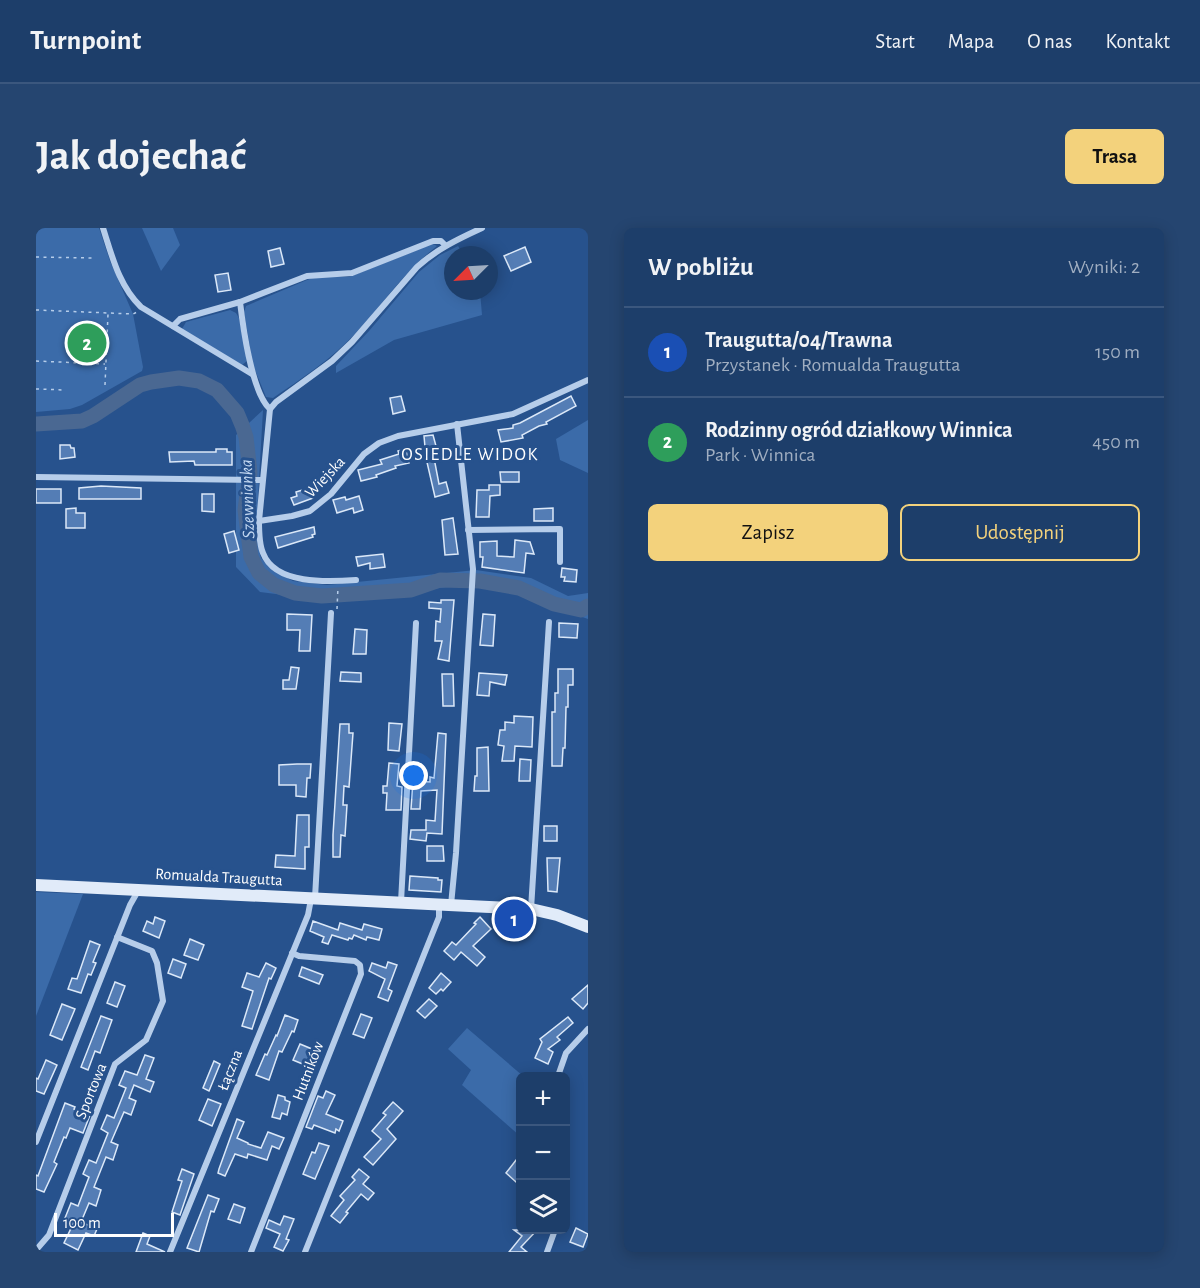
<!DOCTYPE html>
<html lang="pl">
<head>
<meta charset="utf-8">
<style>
	body { margin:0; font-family:"Alegreya Sans",sans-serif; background:#254570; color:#f1f3f6 }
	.controls { position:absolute; right:18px; bottom:18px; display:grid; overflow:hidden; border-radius:9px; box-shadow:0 3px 15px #0003 }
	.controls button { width:54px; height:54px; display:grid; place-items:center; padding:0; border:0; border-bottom:2px solid #3b577e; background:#1d3e6a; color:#f1f3f6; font:30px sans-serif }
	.compass { position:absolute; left:408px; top:18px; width:54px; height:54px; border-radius:50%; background:#1d3e6a; box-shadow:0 3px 15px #0003; rotate:246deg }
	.scale { position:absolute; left:18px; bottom:15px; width:120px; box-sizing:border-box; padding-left:6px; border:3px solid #fff; border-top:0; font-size:16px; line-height:21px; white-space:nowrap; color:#fff; -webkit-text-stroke:4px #27528d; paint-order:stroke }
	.you { position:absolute; left:378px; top:548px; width:21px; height:21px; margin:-15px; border:4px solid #fff; border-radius:50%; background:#1a73e8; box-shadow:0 0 0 9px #1a73e833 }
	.badge { display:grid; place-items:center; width:39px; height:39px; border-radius:50%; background:#f3d27c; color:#fff; font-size:20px; font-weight:700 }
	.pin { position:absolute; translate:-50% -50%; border:3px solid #fff; box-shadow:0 2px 6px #0006 }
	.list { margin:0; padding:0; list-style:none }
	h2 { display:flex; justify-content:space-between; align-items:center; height:78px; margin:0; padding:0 24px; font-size:26px }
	h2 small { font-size:20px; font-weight:400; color:#a0aec1 }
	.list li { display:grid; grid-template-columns:39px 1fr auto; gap:18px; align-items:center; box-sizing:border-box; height:90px; padding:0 24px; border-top:2px solid #3b577e }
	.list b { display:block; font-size:22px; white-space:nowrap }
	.list p { margin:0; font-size:20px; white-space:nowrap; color:#a0aec1 }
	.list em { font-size:20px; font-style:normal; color:#a0aec1 }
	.actions { display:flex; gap:12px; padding:18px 24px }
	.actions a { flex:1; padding:14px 0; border:2px solid #f3d27c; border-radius:9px; text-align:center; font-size:21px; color:#f3d27c }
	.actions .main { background:#f3d27c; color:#111 }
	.icon { flex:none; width:33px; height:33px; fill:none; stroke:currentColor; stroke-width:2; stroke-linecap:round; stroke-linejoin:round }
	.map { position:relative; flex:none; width:552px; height:1024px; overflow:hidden; border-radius:9px }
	header { display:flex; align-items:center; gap:36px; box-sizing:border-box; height:84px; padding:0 30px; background:#1d3e6a; border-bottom:2px solid #3b577e }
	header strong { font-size:28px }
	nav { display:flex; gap:33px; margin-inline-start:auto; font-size:21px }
	.intro { display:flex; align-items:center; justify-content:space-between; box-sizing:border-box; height:144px; padding:0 36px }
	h1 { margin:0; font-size:42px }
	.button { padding:15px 27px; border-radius:9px; background:#f3d27c; color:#111; font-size:21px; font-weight:700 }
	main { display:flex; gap:36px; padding:0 36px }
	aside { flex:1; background:#1d3e6a; border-radius:9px; box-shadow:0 3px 15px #0003 }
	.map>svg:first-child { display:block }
	.green { fill:#3b6ba9 }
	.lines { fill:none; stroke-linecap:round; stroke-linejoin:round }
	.river { stroke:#4a6892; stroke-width:15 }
	.building { fill:#547db5; stroke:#dbe8f8; stroke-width:1.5 }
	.path { stroke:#b6cdea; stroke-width:1.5; stroke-dasharray:3 4.5; stroke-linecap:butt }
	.minor { stroke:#b6cdea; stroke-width:6 }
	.secondary { stroke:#e1ebf9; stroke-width:12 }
	.labels { text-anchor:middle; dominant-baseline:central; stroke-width:6; stroke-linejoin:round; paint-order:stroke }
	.street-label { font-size:16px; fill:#fff; stroke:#27528d }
	.neighbourhood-label { font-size:18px; letter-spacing:1.5px; fill:#fff; stroke:#27528d }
	.water-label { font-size:18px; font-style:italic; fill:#c2d7f1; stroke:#27528d }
</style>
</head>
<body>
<header>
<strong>Turnpoint</strong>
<nav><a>Start</a><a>Mapa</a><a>O nas</a><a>Kontakt</a></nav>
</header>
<div class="intro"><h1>Jak dojechać</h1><a class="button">Trasa</a></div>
<main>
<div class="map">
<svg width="552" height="1024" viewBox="0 0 552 1024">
	<rect width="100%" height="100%" fill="#27528d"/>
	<g class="green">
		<polygon points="0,0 63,0 74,33 97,86 107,139 106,143 46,177 34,181 0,184"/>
		<polygon points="106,0 137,0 144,17 125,43"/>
		<path d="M397,16l4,2c-33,25 -55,60 -83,89 -24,25 -53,44 -81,63l-7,-1 -13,-32 -9,-53 2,-6 68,-29h35z"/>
		<polygon points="422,18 428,27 417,27 417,63 444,63 446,87 358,112 300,145 300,138 333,103 383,44 404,27"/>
		<polygon points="194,82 200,85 203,90 211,133 206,137 146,101 150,94"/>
		<polygon points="227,182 221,287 221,315 225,330 236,342 257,353 291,357 440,342 495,350 532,368 552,365 552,391 459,359 423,357 345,369 295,373 224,364 200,339 200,207"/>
		<polygon points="552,192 552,245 524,232 520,211"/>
		<polygon points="0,664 47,666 0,788"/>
		<polygon points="431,800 487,848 484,848 484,908 426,857 435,842 412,821"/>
	</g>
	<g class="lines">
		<polyline class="river" points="0,196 46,193 57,188 104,157 115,154 143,150 163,153 181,162 188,170 201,185 206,197 210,209 214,244 209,282 215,329 223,345 238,357 259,365 286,368 375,362 404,352 444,353 483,360 518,376 545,382 552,378"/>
	</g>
	<g class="building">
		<polygon points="489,19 495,34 475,43 468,28"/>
		<polygon points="244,20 248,36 235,39 232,23"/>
		<polygon points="192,45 195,62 182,64 179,47"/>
		<polygon points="365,168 369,183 357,186 354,170"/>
		<polygon points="535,168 540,178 510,194 511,196 503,198 486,207 487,210 465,214 462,202 477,200 477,197 484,195"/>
		<polygon points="397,207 400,218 398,230 403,256 410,254 413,265 399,269 390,230 388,208"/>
		<polygon points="24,217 34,217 35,220 38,220 39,229 24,231"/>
		<polygon points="180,221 191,221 191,224 196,224 196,237 159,237 158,233 134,234 133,224 180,224"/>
		<polygon points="370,221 373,235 359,238 360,240 340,247 341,249 325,253 322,242 346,236 344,232 363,226 362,223"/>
		<polygon points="464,244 483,244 483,254 465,254"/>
		<polygon points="453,257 464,257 464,267 454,268 453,289 440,289 441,262 453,262"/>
		<polygon points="65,258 105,260 105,271 43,271 43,260"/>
		<polygon points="273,260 277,270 258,277 255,270 261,268 260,264"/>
		<rect x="0" y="261" width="25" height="14"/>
		<polygon points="166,266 178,266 178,284 166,283"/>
		<polygon points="323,268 327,282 318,285 317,280 301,285 297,272 309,269 310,272"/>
		<polygon points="40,280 40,285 49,285 49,300 30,300 30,281"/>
		<polygon points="517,280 517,293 498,293 498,281"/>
		<polygon points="417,290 422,326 409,327 406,292"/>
		<polygon points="278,299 279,306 276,307 277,309 242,320 239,309"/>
		<polygon points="198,303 203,322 193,325 188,306"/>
		<polygon points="479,312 494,314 498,326 490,325 488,345 446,339 447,329 444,329 444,314 461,313 461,328 478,329"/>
		<polygon points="347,326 349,339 334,341 334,335 322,338 320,329"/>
		<polygon points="526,340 541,342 540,354 528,353 529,349 525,349"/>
		<polygon points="405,372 418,372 413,433 402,431 406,413 399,413 400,393 404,394 405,381 393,380 393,374 405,375"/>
		<polygon points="251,386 276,387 274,423 263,423 264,402 251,402"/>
		<polygon points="447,386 459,387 457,418 444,417"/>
		<polygon points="523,395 542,396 541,410 523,409"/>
		<polygon points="319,401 331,402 330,426 317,426"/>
		<polygon points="255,439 263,440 260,461 247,461 247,452 253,452"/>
		<polygon points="522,441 537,441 537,457 532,457 532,479 530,479 529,520 527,520 526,538 516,538 516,484 519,484 519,465 522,465"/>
		<polygon points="305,444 325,445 325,454 304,453"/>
		<polygon points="443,445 471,447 469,457 454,454 453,468 441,467"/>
		<polygon points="406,446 417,446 418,478 407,478"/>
		<polygon points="478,488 497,489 496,519 479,518 478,533 466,533 468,518 462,517 464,502 469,502 469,494 478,495"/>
		<polygon points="353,495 366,496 363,523 352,522"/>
		<polygon points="304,496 313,496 313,505 317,505 313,559 308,558 307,577 311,577 309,608 305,607 304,629 297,629 297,607"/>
		<polygon points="402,505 410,506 406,606 391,605 390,613 374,611 375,602 390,602 390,592 399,593 401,562 385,563 384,581 375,581 377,553 394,554 394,549 398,550"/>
		<polygon points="452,519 453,563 438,563 439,548 441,548 441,520"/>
		<polygon points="484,531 495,532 494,553 483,553"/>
		<polygon points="353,535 363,536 361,558 366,559 365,582 350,582 351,565 347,565 347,558 351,558"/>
		<polygon points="261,536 275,536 274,550 271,550 270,569 260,568 260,557 243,557 243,537"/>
		<polygon points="261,587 273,587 273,619 269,619 269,641 239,639 240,627 259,628"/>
		<rect x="508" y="598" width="13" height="15"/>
		<polygon points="391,618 407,618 408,633 391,633"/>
		<polygon points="511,630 524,630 521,664 512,663"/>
		<polygon points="374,648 402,650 402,652 406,652 405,664 373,662"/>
		<polygon points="119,689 129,693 123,710 107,703 111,693 117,696"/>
		<polygon points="444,689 455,701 437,718 449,729 441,738 425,724 418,732 408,723 416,714 420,717 440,696 438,695"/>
		<polygon points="277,693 302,702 304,695 326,702 328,696 346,701 343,712 331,709 330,712 318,707 316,711 313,710 312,712 296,707 292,716 286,714 288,709 274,703"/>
		<polygon points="154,711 168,717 162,732 148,727"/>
		<polygon points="54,713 64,717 57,734 60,735 55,747 52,746 45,765 32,761 36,750 41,751"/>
		<polygon points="137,731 150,736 145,750 132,745"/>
		<polygon points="352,734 361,737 352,761 356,763 352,773 342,769 349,751 333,743 336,735 350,740"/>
		<polygon points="230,735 240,740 235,751 233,750 216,801 206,798 217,763 206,759 211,745 223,749"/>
		<polygon points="266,739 287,747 283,756 263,748"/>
		<polygon points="405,745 415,754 407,763 405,761 400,766 393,760"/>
		<polygon points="79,754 89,758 81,779 71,775"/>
		<polygon points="552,757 552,775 547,781 536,771"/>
		<polygon points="393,771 401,778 389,790 381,783"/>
		<polygon points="26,776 39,781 26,812 14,807"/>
		<polygon points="325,786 336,790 328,810 317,806"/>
		<polygon points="249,787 262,792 258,804 256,803 246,824 243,823 233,852 220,847 229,826 231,827 240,807 241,808"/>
		<polygon points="65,788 76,792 64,825 59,823 52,842 45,839"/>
		<polygon points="532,789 537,795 521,809 524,812 512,821 517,824 512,836 499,830 506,814 504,811"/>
		<polygon points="264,816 276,821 269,837 257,832"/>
		<polygon points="109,827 118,830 110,851 118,854 114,864 98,857 93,870 100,873 95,887 88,884 75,914 82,917 77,932 70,929 58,959 65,962 60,978 53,975 45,994 61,1001 58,1008 50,1005 42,1022 28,1015 38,994 29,990 35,975 42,978 53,949 47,946 53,932 60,935 72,905 65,901 71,887 78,890 90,860 83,857 89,843 101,847"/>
		<polygon points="10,832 21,837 8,866 0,863 0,850 2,851"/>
		<polygon points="178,833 184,836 173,863 167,860"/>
		<polygon points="290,863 299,867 290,886 307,893 303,903 300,901 299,905 278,897 276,901 270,899 282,868 287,870"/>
		<polygon points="242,867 249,869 249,872 254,874 251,887 246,885 244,891 236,889"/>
		<polygon points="172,871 185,876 176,898 163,892"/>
		<polygon points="357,874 367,883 351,901 360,911 337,937 328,929 345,911 336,903 350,887 347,885"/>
		<polygon points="29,875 39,879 38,881 54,887 47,905 34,900 30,910 28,909 18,934 21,936 8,964 0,961 0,947 2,948"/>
		<polygon points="201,891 208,894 201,910 212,915 212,916 225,920 232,904 248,910 243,921 236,918 231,932 212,926 211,930 199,926 189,948 182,945 183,941"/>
		<polygon points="283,915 293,918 279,951 267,946 276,924 279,925"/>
		<polygon points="484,927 484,949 480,954 470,945"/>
		<polygon points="146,941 158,946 144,987 136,984 146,953 142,952"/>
		<polygon points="323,941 333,949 327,956 338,965 332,972 325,966 310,984 312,985 304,995 295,988 308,972 304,968 319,952 316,949"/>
		<polygon points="172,967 183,971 178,984 175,983 163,1024 151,1020"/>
		<polygon points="198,976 209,980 204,995 192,991"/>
		<polygon points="248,988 258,991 250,1011 253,1012 247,1023 238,1019 244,1006 230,1000 233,992 244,997"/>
		<polygon points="540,1000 552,1006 547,1019 534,1014"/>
		<polygon points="478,1002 501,1002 485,1019 491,1024 473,1024 486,1008"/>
		<polygon points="107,1005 114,1008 111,1016 129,1024 100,1024"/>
	</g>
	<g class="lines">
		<g class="path">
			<polyline points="0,29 57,30"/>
			<polyline points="0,82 97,86 101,84"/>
			<polyline points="0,133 69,136"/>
			<polyline points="69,157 72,86"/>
			<polyline points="0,161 29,162"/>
			<polyline points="301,381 302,359"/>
		</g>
		<g class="minor">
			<path d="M67,0c9,28 16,58 38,79l111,67"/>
			<path d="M204,74c3,25 12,91 30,107"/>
			<polyline points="137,98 144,91 204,74 271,48 316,45 397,13 405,13 409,17"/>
			<polyline points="0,249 226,252"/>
			<polyline points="223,293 256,288 274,283 295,266 328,226 343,215 362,208 477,186 552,152"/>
			<polyline points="432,302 524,301 524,334"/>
			<path d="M320,352c-28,2 -81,5 -93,-27 -4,-9 -4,-22 -4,-32l11,-112 6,-7 56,-41 20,-19 65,-75c20,-18 41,-28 65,-39"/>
			<polyline points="279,670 295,385"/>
			<polyline points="365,674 380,395"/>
			<polyline points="415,677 420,625 437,341 421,196"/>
			<polyline points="495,681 513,394"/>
			<polyline points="522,848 530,825 552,801"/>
			<polyline points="0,914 94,677 102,663"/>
			<polyline points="0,1022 13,1007 79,836 110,812 127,773 121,735 116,723 81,709"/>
			<polyline points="134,1024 272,687 275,671"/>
			<polyline points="215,1024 325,746 324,737 319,733 263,728 256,725"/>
			<polyline points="269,1024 403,689 403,677"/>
			<polyline points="511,1024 519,1002"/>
		</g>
		<polyline class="secondary" points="0,657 495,681 521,687 552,699"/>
	</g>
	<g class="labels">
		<g class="street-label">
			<text transform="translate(289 249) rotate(-46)">Wiejska</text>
			<text transform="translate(183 649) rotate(3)">Romualda Traugutta</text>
			<text transform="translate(194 842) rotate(-68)">Łączna</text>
			<text transform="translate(272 843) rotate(-69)">Hutników</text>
			<text transform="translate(55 863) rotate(-68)">Sportowa</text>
		</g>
		<g class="neighbourhood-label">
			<text x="434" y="227">OSIEDLE WIDOK</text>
		</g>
		<g class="water-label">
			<text transform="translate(212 271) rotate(-92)">Szewnianka</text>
		</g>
	</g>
</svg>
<div class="controls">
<button>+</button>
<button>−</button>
<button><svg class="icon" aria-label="layers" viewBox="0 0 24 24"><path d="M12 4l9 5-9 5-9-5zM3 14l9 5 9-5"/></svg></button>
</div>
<svg class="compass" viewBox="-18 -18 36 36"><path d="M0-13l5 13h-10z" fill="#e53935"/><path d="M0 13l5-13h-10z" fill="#a0aec1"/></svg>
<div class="scale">100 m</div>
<div class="you"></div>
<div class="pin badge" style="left:478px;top:691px;background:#1a4fb4">1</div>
<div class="pin badge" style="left:51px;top:115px;background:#2e9e5b">2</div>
</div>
<aside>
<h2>W pobliżu<small>Wyniki: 2</small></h2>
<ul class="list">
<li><span class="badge" style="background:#1a4fb4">1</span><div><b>Traugutta/04/Trawna</b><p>Przystanek · Romualda Traugutta</p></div><em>150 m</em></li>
<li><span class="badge" style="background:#2e9e5b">2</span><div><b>Rodzinny ogród działkowy Winnica</b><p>Park · Winnica</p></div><em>450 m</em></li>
</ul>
<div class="actions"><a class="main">Zapisz</a><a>Udostępnij</a></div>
</aside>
</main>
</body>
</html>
